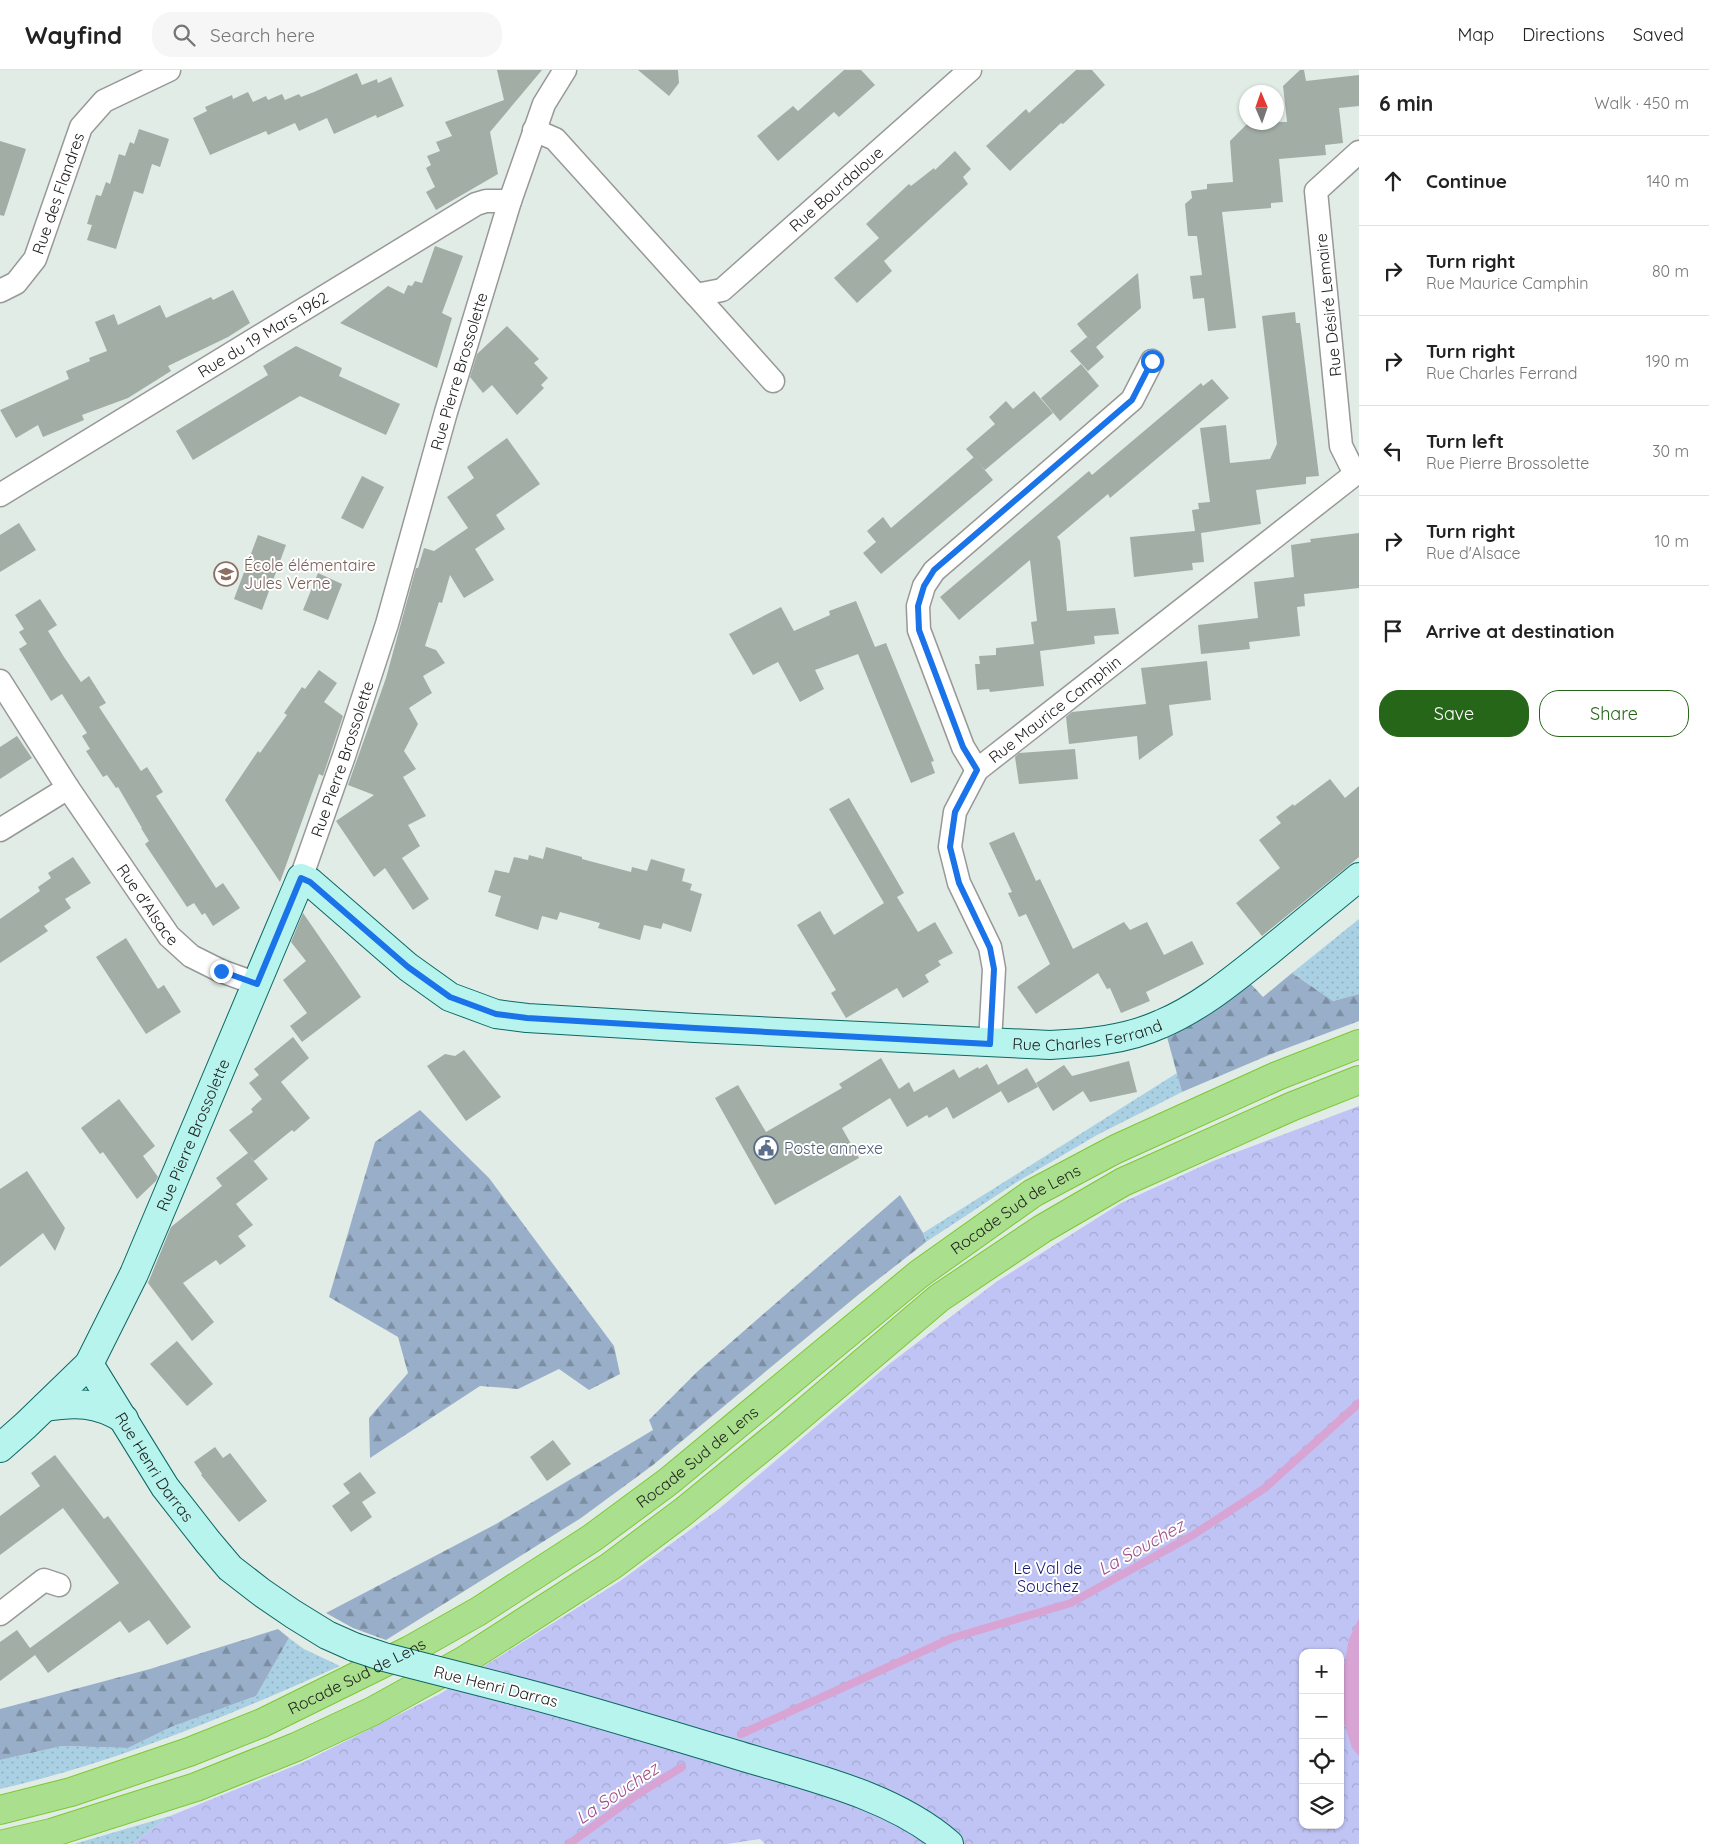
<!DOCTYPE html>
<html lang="en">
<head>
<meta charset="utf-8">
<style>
	body { margin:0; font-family:Quicksand,sans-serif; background:#f6f6f6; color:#222 }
	.controls { position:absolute; right:15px; bottom:15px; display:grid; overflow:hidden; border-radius:10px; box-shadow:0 1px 4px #0004 }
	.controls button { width:45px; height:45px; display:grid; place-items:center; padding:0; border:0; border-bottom:1px solid #e0e0e0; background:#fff; color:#222; font:25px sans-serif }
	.compass { position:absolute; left:1239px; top:15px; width:45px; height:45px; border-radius:50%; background:#fff; box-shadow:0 1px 4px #0004; rotate:358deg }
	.stop { position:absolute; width:15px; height:15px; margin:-11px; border:4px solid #1a73e8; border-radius:50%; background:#fff }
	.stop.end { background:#1a73e8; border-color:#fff; box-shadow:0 1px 5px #0008 }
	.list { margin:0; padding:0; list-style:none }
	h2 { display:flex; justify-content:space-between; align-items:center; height:65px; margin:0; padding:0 20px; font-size:21px }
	h2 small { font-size:16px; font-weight:400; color:#767676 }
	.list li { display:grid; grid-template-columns:32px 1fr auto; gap:15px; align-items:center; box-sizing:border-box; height:90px; padding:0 20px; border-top:1px solid #e0e0e0 }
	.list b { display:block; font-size:19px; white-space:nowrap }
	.list p { margin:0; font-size:16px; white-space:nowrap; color:#767676 }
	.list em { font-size:16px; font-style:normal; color:#767676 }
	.actions { display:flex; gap:10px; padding:15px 20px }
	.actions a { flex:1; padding:11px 0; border:1px solid #266619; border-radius:20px; text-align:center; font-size:18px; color:#266619 }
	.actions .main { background:#266619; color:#fff }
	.icon { flex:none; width:28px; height:28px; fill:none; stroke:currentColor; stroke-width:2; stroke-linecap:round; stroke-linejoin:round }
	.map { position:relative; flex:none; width:1359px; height:1774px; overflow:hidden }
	header { display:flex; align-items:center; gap:30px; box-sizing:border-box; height:70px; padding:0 25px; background:#fff; border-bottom:1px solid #e0e0e0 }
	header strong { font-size:24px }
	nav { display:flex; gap:28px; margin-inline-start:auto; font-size:18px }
	.search { width:350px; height:45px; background:#f6f6f6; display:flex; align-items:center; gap:12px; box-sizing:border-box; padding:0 18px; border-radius:20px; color:#767676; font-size:19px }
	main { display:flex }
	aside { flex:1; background:#fff }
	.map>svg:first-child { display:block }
	.grass { fill:url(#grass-dots) }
	.forest { fill:url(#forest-firs) }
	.park { fill:url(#park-crowns); fill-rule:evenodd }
	.water { fill:#d7a4d4 }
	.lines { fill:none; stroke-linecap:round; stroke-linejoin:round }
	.stream { stroke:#d7a4d4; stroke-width:8 }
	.building { fill:#a1ada5 }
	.street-casing { stroke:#989898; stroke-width:25 }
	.secondary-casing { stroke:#0c6863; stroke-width:30 }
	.highway-casing { stroke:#7dc830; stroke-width:30 }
	.street { stroke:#fff; stroke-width:22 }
	.secondary { stroke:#b7f4ed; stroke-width:28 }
	.highway { stroke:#aadf8d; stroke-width:28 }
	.secondary-bridge-casing { stroke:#0c6863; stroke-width:30; stroke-linecap:butt }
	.secondary-bridge { stroke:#b7f4ed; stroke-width:28 }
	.route { stroke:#1a73e8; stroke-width:6 }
	.labels { text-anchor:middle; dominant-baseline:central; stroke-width:4; stroke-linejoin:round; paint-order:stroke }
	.street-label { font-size:16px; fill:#1b1b1b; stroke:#fff }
	.education-label { font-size:16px; fill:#785e54; stroke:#fff; text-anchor:start }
	.service-label { font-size:16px; fill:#4e5e75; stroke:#fff; text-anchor:start }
	.park-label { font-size:16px; fill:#131a70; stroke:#fff }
	.water-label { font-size:18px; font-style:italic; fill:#a34f87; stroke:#fff }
</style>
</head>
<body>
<header>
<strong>Wayfind</strong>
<div class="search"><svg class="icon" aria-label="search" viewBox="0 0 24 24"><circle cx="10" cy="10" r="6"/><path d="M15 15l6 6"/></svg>Search here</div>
<nav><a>Map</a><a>Directions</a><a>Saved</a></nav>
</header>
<main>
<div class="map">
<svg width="1359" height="1774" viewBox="0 0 1359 1774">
	<defs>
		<pattern id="grass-dots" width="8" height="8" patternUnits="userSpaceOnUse" patternTransform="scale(1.25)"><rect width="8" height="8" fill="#aad0e3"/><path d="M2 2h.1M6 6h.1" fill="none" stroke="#92b2c2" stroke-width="1.8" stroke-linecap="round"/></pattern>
		<pattern id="forest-firs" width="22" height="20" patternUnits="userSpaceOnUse" patternTransform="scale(1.25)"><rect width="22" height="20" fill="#99afc9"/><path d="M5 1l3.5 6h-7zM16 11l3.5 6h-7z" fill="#7c8ea2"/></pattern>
		<pattern id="park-crowns" width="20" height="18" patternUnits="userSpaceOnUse" patternTransform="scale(1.25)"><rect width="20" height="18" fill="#c0c4f4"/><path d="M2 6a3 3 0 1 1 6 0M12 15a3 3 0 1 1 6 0" fill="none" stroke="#a4a8d1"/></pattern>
	</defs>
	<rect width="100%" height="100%" fill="#e1ece7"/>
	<g class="grass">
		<polygon points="1359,849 1359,924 1333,931 1292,903"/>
		<polygon points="1177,1003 1182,1022 1097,1065 1017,1112 926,1172 923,1163"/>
		<path d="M289,1568l15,11 36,17c-110,49 -222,96 -340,123v-29l62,-14 66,2 43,-21 85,-31z"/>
		<polygon points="170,1746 132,1774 74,1774"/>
	</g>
	<g class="forest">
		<polygon points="1292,903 1333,931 1359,924 1359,951 1274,983 1182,1022 1167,967 1209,944 1249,912 1263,927"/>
		<polygon points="420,1040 489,1108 614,1276 620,1304 589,1320 559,1299 518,1319 480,1316 370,1388 369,1348 408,1303 398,1267 329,1227 375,1072"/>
		<polygon points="900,1125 923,1163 926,1172 858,1225 653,1395 581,1448 386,1570 353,1558 326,1543 496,1454 653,1360 649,1350 698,1301"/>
		<polygon points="278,1559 289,1568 256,1626 171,1657 128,1678 62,1676 0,1690 0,1639 150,1599"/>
	</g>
	<path class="park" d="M1359,1036v738h-594l-5,-5 -33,5h-595l38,-28 134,-54 134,-67 182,-114 100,-73 168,-143 108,-83 125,-79 92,-42zM1303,1583h37v172h-37z"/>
	<polygon class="water" points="1359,1548 1359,1686 1352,1678 1340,1640 1340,1618 1349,1569"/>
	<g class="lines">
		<g class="stream">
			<polyline points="741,1664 952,1568 1071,1533 1193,1465 1265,1418 1359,1333"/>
			<polyline points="569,1774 638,1724 682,1697"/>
		</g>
	</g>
	<g class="building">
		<polygon points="497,0 542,0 490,62 498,104 436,140 426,122 435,117 426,98 431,95 427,86 440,81 436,72 452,66 445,52 504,30"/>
		<polygon points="638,0 678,0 679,13 669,26"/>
		<polygon points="844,0 861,0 875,15 839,47 834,42 778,91 757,66 793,36 798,41"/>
		<polygon points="1076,0 1092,0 1105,15 1063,54 1061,53 1010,101 986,76 1026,39 1029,43"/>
		<polygon points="1300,0 1304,0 1306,11 1359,5 1359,36 1339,38 1343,73 1325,75 1326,85 1279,89 1283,132 1271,133 1271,138 1222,142 1236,258 1208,261 1204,228 1193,229 1190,206 1202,205 1197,166 1188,166 1185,134 1192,128 1191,121 1207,119 1207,114 1233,112 1230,71 1249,52 1287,52 1283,16"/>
		<polygon points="357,3 362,15 377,9 378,13 391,7 404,36 377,48 376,45 334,64 327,48 299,61 295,53 268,65 266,61 210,85 193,48 207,41 205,37 232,25 233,29 248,22 253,32 266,26 268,30 282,24 285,30 299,24 301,27 314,22"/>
		<polygon points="139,59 169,69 160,97 152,94 143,124 134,121 116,179 87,170 92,155 87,154 96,125 101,126 106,112 110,114 119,84 125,86 130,72 134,74"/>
		<polygon points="0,71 26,79 4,146 0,145"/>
		<polygon points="955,81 971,99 963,107 968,114 884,191 892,201 857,233 834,208 879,168 866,154 909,114 911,116 934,98 935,100"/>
		<polygon points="435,176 463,186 442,243 452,248 437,298 340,253 388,216 404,224 408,215 412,216 415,211 422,213"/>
		<polygon points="1138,203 1141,238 1096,277 1104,287 1088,301 1070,281 1087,267 1092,273 1077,254"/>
		<polygon points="233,220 250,253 228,267 168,296 171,301 128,328 82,345 84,350 43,367 38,355 16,368 0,340 69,309 66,301 90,291 89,288 107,281 95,252 114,244 118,255 160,235 166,248 211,227 213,230"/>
		<polygon points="1295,242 1296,253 1300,253 1319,406 1306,407 1306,414 1256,420 1261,454 1201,463 1204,492 1192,493 1193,500 1134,507 1130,467 1195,461 1192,440 1199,439 1198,433 1210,432 1200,358 1226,355 1230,393 1270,389 1277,374 1262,246"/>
		<polygon points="507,256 539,289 534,293 548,308 541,315 544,318 517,345 492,315 483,323 470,307 477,284"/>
		<polygon points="296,276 342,298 339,306 400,334 386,365 300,326 193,390 176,361 268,305 263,296"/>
		<polygon points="1081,294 1099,316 1060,351 1041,328"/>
		<polygon points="1212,309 1229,328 1110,428 1108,424 1057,467 1060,471 1067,541 1115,538 1119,564 1094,566 1095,574 1040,581 1044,616 990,622 989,619 977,620 975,594 980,594 979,586 996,585 996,578 1034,574 1031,552 1037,551 1030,490 959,550 940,527 1089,401 1092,405 1201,313 1203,316"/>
		<polygon points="1034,321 1053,343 985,400 966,379 995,354 989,347 1006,331 1013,339"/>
		<polygon points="507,368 540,414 496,445 505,459 475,479 494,510 464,528 450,505 442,533 439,532 425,576 436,580 445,593 423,606 432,623 409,638 418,654 404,681 416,699 403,707 426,746 408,755 420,776 402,788 429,829 413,840 385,798 374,807 336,751 374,725 348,715 386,608 416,498 418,498 424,478 434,481 468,458 447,427 474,408 467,397"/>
		<polygon points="974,387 993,410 881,504 863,483 876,472 867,461 883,447 891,458"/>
		<polygon points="362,406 384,417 363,459 341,448"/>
		<polygon points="19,453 36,480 0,502 0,465"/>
		<polygon points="1359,463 1359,518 1304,524 1305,536 1297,537 1300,566 1249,572 1250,579 1201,584 1198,555 1258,548 1254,512 1294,507 1291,475 1311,472 1310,469"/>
		<polygon points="258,465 286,475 262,540 234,529"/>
		<polygon points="318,503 342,514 328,550 303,540"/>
		<polygon points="40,529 57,555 48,561 64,587 81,612 89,606 106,633 99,637 141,701 147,697 163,722 156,726 216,818 223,813 240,838 213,856 205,843 202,845 194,833 187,837 145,774 149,771 141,758 142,758 118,717 116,718 107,705 103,707 86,681 90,679 82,666 87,663 62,624 51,631 19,579 27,574 19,562 24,559 15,545"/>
		<polygon points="856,531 875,577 886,573 934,691 931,692 935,703 911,713 858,584 815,600 824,619 800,632 778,592 753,605 729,564 781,537 794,561 830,545 829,541"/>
		<polygon points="1207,591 1211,630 1169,635 1173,665 1139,690 1137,666 1069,674 1066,647 1072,642 1146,634 1141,598"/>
		<polygon points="319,600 337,613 324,632 343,646 323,706 319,704 280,812 225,730 258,681 260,683 287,645 284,643 302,617 305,619"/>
		<polygon points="17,666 32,688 0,709 0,677"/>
		<polygon points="1075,679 1078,709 1019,714 1015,687 1019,683"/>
		<polygon points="1330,709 1345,728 1359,716 1359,787 1262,866 1236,833 1280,798 1259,770 1281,753 1276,747 1293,734 1294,736"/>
		<polygon points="849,728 904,823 897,827 918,862 935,852 953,883 938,891 941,895 925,905 929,912 903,928 897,918 846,948 831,923 836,920 797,855 820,841 834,865 884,833 829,739"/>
		<polygon points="1014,762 1036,811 1040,809 1073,879 1124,852 1130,860 1147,852 1164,885 1192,871 1204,894 1146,922 1150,931 1121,943 1110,918 1107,919 1098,903 1036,944 1017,917 1050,894 1026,844 1019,847 1008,823 1012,822 989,773"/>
		<polygon points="546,777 582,787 582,789 631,802 632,797 647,801 651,789 685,799 682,811 692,814 690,820 702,824 691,862 663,853 661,859 644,855 640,870 598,858 600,853 560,842 557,850 542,846 538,860 495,846 501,826 488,822 495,800 509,803 514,787 528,790 529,785 543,789"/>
		<polygon points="73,787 91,813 65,829 71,838 44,856 48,861 0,893 0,849 40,821 38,817 51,808 48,803"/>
		<polygon points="303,843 361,927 302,972 290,956 307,943 283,910 306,891 291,872"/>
		<polygon points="126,868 158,919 164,915 181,942 146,964 96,887"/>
		<polygon points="293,967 309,988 281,1012 310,1048 294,1062 292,1060 254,1091 248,1084 268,1109 236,1134 253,1155 238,1166 246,1176 220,1195 216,1190 183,1213 214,1252 192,1271 148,1213 171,1157 222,1116 216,1108 248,1083 229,1060 253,1042 251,1039 262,1029 249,1013 259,1005 254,999"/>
		<polygon points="464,980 501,1027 466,1051 427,996 445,984 455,986"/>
		<polygon points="881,988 899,1019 909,1012 914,1022 954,999 959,1008 978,997 979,999 987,994 998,1015 1027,998 1038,1017 1008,1033 1001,1021 953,1049 947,1037 929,1048 927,1045 907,1057 890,1028 842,1058 859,1088 775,1135 715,1028 738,1015 766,1062 842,1018 839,1014"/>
		<polygon points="1129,991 1137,1022 1090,1032 1083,1021 1053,1041 1036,1013 1064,995 1072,1006"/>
		<polygon points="119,1029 155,1076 143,1086 158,1107 156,1111 137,1129 103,1082 100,1084 81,1058"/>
		<polygon points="27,1101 65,1158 55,1181 43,1163 0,1197 0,1119"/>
		<polygon points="177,1271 213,1314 187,1336 150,1294"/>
		<polygon points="553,1370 571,1394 547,1411 530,1387"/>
		<polygon points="215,1377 223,1388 230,1383 267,1431 239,1452 201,1405 202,1404 194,1392"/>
		<polygon points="55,1385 104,1449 108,1446 191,1557 167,1575 149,1550 129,1563 120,1551 48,1603 35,1585 0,1611 0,1572 17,1560 30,1578 119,1513 63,1438 0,1485 0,1446 40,1416 31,1403"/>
		<polygon points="360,1402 376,1423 362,1432 372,1447 351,1462 332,1436 350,1423 343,1414"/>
	</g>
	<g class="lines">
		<g class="street-casing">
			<g id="street">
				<path id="s1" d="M534,60l21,9 141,156 26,-5 248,-220"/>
				<path id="s2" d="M0,221l16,-8 19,-24 46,-132 23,-26 65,-31"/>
				<polyline points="696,225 773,311"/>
				<polyline points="1355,404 1341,376 1316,121 1359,82"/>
				<path id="s3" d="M0,425l476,-291 10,-3h24"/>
				<path id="s4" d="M0,611l68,107 101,148 22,20 30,15 36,13"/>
				<polyline points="977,700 963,677 919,560 918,536 924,516 934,501 1132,330 1152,291"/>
				<polyline points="0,760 68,718"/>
				<path id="s5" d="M301,808l43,-122 43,-132 59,-212 64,-211 34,-97 21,-34"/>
				<path id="s6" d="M990,973l4,-74 -4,-22 -31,-64 -9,-36 5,-35 22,-42 382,-299"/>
				<polyline points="0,1544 44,1510 59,1515"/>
			</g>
		</g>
		<g class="secondary-casing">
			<g id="secondary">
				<path id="s7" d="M89,1294l76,123 43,55 22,26 31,24 32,22 34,21 27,12"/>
				<path d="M45,1337c30,-5 52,-5 79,12"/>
				<path id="s8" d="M0,1378l26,-23 63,-61 45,-90 167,-396 9,4 98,85 42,30 46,17 31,4 168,10 355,17c37,-2 76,-5 111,-21 40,-17 73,-45 107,-72 30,-25 61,-50 91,-75"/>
				<path d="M509,1619c76,19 150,43 225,65 71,22 158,40 215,90"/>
			</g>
		</g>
		<g class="highway-casing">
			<g id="highway">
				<path id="s9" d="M0,1740l71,-18 118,-40 73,-29 148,-73 69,-39 113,-73 77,-57 250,-207 114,-81 83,-44 161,-73 82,-32"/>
				<polyline points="4,1774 51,1763 196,1717 296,1677 373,1641 465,1590 611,1496 683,1442 786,1358 939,1228 1042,1159 1123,1112 1293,1036 1359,1010"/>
			</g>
		</g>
		<use href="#street" class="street"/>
		<use href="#secondary" class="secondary"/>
		<use href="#highway" class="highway"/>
		<g class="secondary-bridge-casing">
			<polyline id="secondary-bridge" points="354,1577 384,1587 509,1619"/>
		</g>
		<use href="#secondary-bridge" class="secondary-bridge"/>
	</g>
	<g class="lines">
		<polyline class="route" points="221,901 257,914 301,808 310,812 408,897 450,927 496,944 527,948 695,958 990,974 994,899 990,878 959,813 950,777 955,742 977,700 963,677 919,560 918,536 924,516 934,500 1132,330 1152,291"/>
	</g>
	<defs>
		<g id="school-ring" transform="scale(1.25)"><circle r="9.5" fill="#fff" stroke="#8d6e63" stroke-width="1.5"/><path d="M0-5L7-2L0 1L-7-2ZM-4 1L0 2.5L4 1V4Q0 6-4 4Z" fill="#8d6e63"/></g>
		<g id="civic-ring" transform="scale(1.25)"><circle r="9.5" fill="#fff" stroke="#5c6f8a" stroke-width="1.5"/><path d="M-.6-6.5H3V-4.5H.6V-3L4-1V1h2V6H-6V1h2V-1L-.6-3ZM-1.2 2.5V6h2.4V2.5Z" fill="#5c6f8a"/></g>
	</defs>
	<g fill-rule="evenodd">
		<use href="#school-ring" x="226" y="504"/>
		<use href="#civic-ring" x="766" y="1078"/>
	</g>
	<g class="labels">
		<g class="street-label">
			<text stroke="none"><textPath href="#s1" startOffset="412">Rue Bourdaloue</textPath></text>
			<text stroke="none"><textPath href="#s2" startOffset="118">Rue des Flandres</textPath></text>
			<text transform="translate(1328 235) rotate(-96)">Rue Désiré Lemaire</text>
			<text stroke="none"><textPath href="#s3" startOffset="308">Rue du 19 Mars 1962</textPath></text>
			<text stroke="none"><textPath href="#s5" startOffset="531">Rue Pierre Brossolette</textPath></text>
			<text stroke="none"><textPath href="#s6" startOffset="386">Rue Maurice Camphin</textPath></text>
			<text stroke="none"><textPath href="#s5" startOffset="126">Rue Pierre Brossolette</textPath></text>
			<text stroke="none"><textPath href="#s4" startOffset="268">Rue d'Alsace</textPath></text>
			<text stroke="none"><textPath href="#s8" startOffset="1486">Rue Charles Ferrand</textPath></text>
			<text stroke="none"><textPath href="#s8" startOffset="374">Rue Pierre Brossolette</textPath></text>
			<text stroke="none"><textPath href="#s9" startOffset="1192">Rocade Sud de Lens</textPath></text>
			<text stroke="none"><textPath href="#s9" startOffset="788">Rocade Sud de Lens</textPath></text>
			<text stroke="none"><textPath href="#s7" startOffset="122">Rue Henri Darras</textPath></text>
			<text stroke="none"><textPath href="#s9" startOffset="382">Rocade Sud de Lens</textPath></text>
			<text transform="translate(496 1616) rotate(14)">Rue Henri Darras</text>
		</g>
		<g class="education-label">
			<text x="244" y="495">École élémentaire<tspan x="244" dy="18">Jules Verne</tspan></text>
		</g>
		<g class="service-label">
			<text x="784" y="1078">Poste annexe</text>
		</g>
		<g class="park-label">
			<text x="1048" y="1498">Le Val de<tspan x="1048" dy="18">Souchez</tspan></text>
		</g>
		<g class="water-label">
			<text transform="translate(1141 1477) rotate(-29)">La Souchez</text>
			<text transform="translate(617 1723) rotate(-34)">La Souchez</text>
		</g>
	</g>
</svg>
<div class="controls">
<button>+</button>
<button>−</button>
<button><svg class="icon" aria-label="locate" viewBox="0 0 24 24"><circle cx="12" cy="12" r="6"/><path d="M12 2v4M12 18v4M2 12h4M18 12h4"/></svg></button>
<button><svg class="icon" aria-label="layers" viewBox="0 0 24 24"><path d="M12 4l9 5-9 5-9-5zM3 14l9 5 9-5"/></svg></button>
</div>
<svg class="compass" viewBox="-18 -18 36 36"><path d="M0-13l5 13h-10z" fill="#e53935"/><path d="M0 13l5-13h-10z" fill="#767676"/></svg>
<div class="stop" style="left:1152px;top:291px"></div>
<div class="stop end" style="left:221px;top:901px"></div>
</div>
<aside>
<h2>6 min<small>Walk · 450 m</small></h2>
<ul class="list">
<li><svg class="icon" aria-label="ahead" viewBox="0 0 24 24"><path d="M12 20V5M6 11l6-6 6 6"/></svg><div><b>Continue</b></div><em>140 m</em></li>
<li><svg class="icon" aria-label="right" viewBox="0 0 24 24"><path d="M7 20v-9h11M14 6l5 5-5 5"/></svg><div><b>Turn right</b><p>Rue Maurice Camphin</p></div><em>80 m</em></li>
<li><svg class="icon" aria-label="right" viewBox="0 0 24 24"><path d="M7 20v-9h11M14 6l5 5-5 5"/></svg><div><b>Turn right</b><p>Rue Charles Ferrand</p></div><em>190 m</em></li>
<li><svg class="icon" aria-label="left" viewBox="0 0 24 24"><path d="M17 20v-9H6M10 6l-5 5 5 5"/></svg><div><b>Turn left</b><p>Rue Pierre Brossolette</p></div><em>30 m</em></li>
<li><svg class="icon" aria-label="right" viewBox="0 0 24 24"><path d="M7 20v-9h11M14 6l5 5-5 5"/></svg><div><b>Turn right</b><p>Rue d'Alsace</p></div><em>10 m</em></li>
<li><svg class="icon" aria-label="arrive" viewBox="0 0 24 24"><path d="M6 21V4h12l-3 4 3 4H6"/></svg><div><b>Arrive at destination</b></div></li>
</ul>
<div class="actions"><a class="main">Save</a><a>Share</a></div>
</aside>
</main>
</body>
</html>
